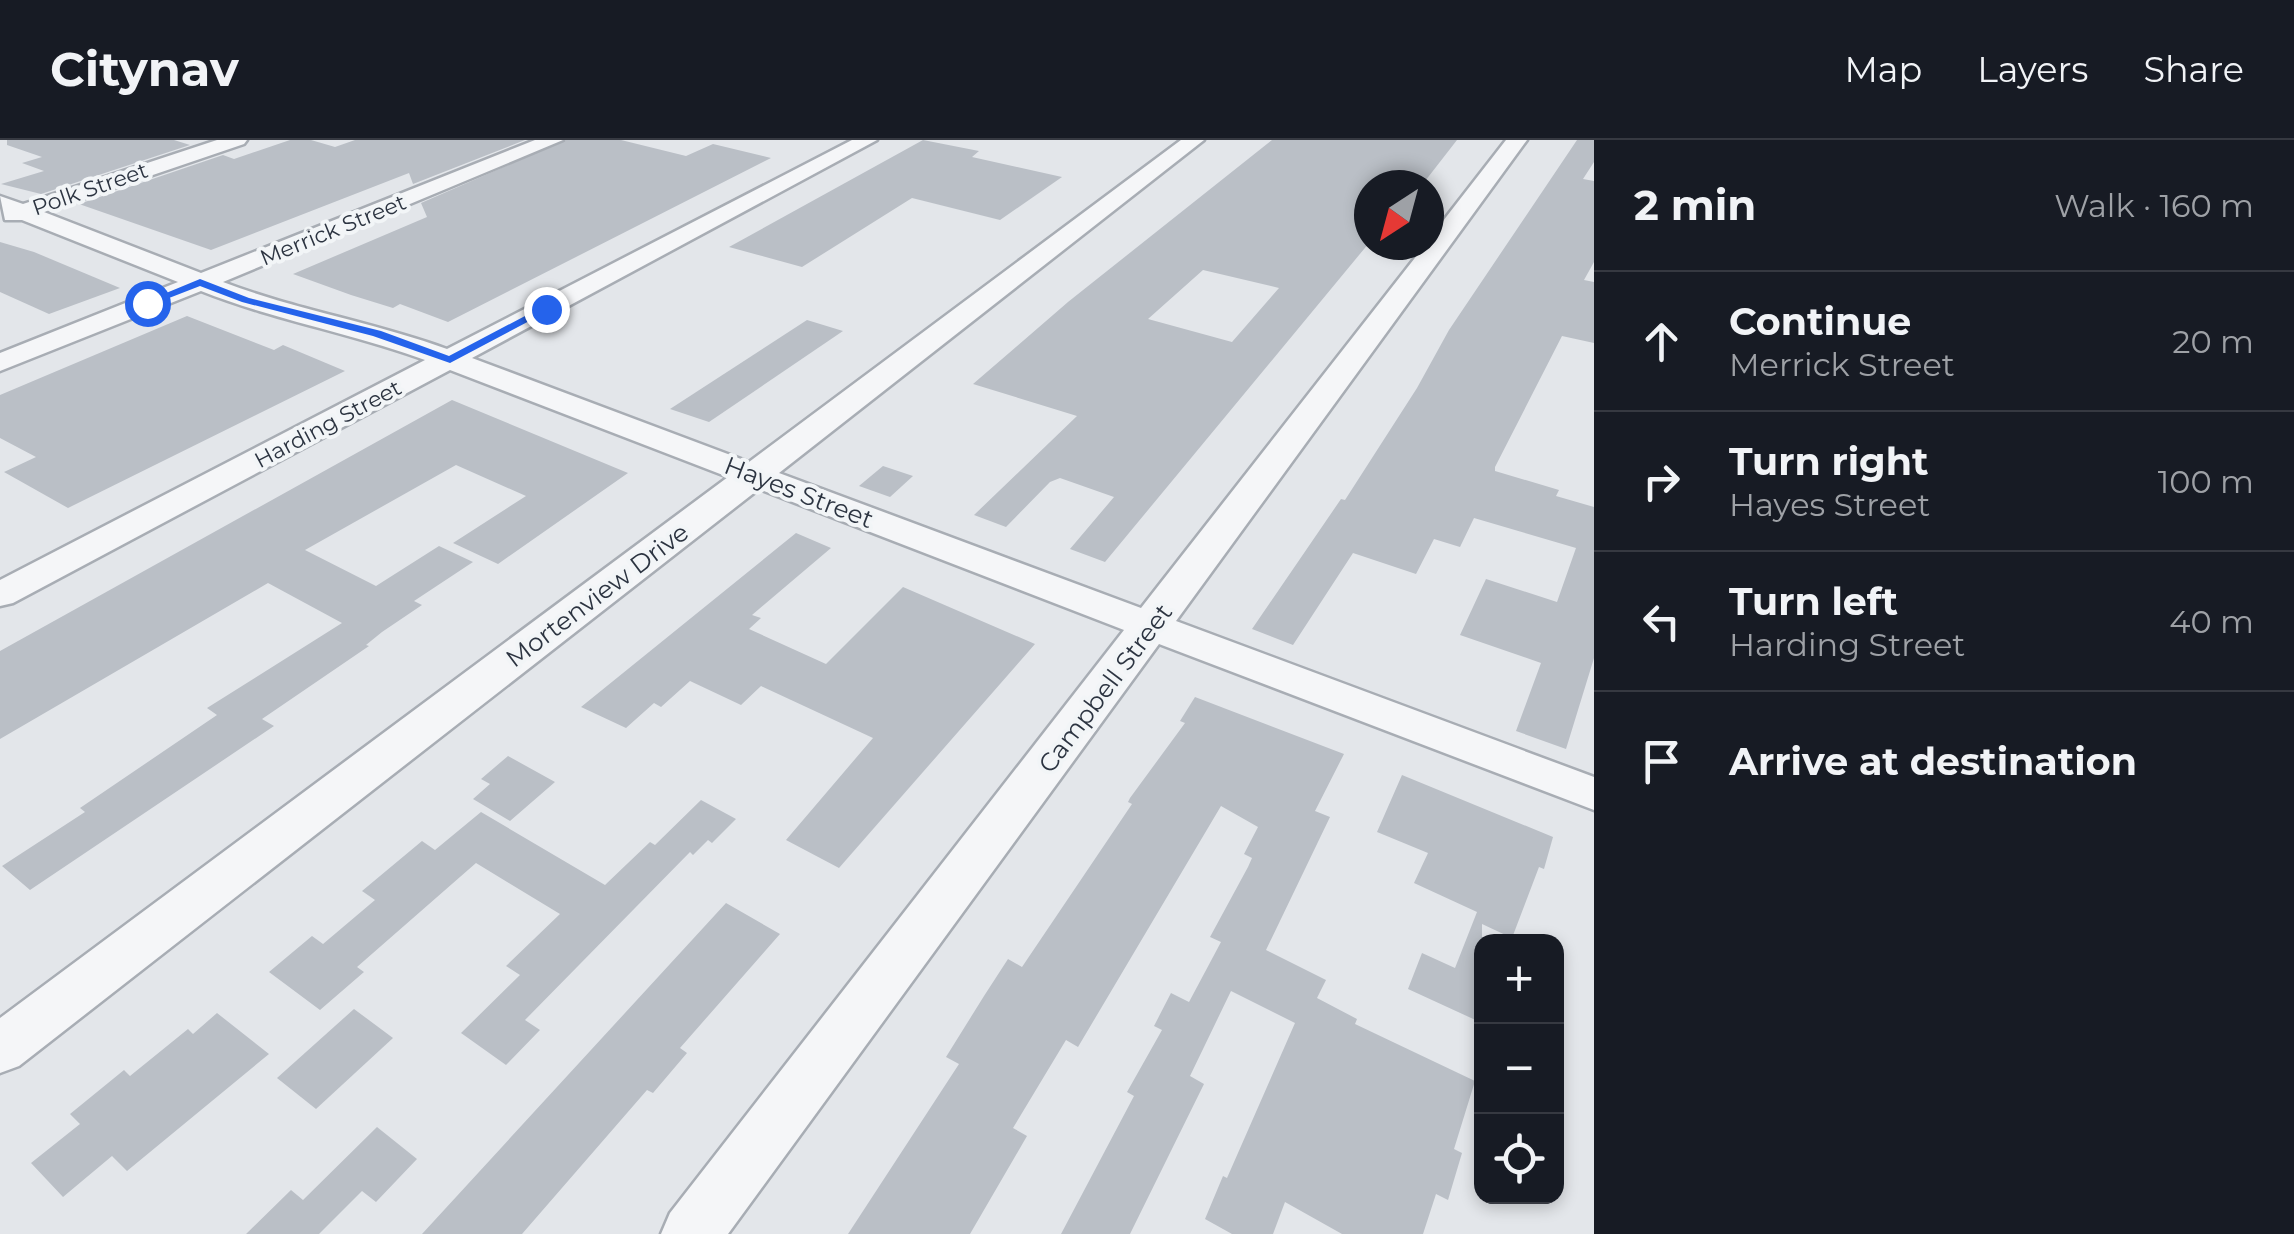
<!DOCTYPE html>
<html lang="en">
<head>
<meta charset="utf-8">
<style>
	body { margin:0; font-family:Montserrat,sans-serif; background:#20242c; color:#f1f3f6 }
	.controls { position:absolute; right:30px; bottom:30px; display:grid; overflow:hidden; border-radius:20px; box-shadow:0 5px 15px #0003 }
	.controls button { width:90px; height:90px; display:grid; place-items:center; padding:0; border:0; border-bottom:2px solid #363941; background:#171b24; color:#f1f3f6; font:50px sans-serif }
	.compass { position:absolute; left:1354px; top:30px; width:90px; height:90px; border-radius:50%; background:#171b24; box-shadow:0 5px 15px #0003; rotate:216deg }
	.stop { position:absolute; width:30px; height:30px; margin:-22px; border:8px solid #2563eb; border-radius:50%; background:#fff }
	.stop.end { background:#2563eb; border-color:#fff; box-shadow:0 2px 10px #0008 }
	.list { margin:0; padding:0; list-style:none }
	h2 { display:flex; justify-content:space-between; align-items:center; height:130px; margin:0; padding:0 40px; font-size:42px }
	h2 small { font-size:32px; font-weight:400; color:#9ea1a6 }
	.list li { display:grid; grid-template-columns:65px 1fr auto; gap:30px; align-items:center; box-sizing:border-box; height:140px; padding:0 40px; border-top:2px solid #363941 }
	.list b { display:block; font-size:38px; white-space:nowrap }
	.list p { margin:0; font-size:32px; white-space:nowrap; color:#9ea1a6 }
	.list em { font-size:32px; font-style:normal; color:#9ea1a6 }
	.icon { flex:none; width:55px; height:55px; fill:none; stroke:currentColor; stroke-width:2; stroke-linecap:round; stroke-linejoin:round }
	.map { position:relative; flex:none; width:1594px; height:1094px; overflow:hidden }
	header { display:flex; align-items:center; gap:60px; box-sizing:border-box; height:140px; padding:0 50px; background:#171b24; border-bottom:2px solid #363941 }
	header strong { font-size:48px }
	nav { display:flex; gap:55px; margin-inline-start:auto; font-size:35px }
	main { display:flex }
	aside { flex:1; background:#171b24 }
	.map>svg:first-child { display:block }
	.building { fill:#babfc6; fill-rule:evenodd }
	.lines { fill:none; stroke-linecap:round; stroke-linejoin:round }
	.minor-casing { stroke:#a8adb4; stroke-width:5 }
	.minor { fill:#f5f6f8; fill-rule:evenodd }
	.route { fill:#2563eb }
	.labels { text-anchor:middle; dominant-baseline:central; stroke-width:8; stroke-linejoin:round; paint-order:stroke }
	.far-street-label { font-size:22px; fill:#2c3441; stroke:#f2f5f7 }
	.street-label { font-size:25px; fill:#2c3441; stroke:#f2f5f7 }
</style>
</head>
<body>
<header>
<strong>Citynav</strong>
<nav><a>Map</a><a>Layers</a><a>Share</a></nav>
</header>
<main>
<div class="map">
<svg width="1594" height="1094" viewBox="0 0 1594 1094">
	<rect width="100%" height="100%" fill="#e3e6ea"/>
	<g class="building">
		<polygon points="7,0 174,0 190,5 41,54 1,44 44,31 22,23 42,17 7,5"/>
		<polygon points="290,0 311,0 335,7 355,0 525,0 413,44 409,33 211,110 79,64 223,15 234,19"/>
		<polygon points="566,0 621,0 686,16 713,4 771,18 448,182 400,164 393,168 351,155 293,134 427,77 421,63"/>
		<polygon points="923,0 979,11 972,17 1062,37 1000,80 912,58 802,127 729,107"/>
		<path d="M1272,0h185l-35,45h-53v58l-264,319 -35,-13 44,-52 -54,-19 -10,4 -44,45 -32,-12 103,-99 -104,-32 95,-82zM1203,130l76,18 -47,54 -84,-23z"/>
		<polygon points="1577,0 1594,0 1594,22 1583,39 1594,41 1594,122 1584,140 1594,142 1594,203 1562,196 1495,327 1495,331 1559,350 1556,356 1594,367 1594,518 1566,609 1516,591 1541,523 1460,495 1486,439 1557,462 1576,408 1474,378 1460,407 1434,399 1416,434 1353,413 1293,505 1252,489 1341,359 1345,360 1417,248 1449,190"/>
		<polygon points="0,102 34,112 120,148 49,174 0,152"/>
		<polygon points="187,176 274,210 283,205 345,231 68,368 4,332 36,317 0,298 0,255"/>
		<polygon points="807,180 843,191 709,282 670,269"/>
		<polygon points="452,260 628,333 498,424 453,403 526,356 456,325 305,410 376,446 439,406 473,422 414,461 422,465 382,492 366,505 369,506 262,579 274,586 30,750 2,726 85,672 80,668 217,575 207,568 342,483 268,443 0,599 0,511"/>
		<polygon points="883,326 913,336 890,357 859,346"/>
		<polygon points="796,393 831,408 752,475 761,478 749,489 826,524 903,447 1035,504 839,728 786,700 873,598 761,546 741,565 690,541 661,567 654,563 626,588 581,567"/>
		<polygon points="1195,557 1344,614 1315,671 1330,677 1266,810 1326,840 1317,858 1357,879 1355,884 1475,941 1454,1009 1462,1013 1448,1060 1436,1054 1423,1094 1342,1094 1285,1062 1273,1094 1232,1094 1205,1079 1223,1036 1227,1038 1295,883 1231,851 1190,936 1204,944 1130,1094 1061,1094 1134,956 1127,952 1162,890 1154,886 1171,853 1189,862 1221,802 1210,797 1248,727 1252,718 1244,714 1258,687 1221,666 1078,907 1066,900 1013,988 1027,996 970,1094 848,1094 959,924 946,917 984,856 1008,819 1022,827 1132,664 1128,662 1130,658 1185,583 1180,581"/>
		<polygon points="508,616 555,642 510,681 473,659 490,644 481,639"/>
		<polygon points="1402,635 1553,697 1544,729 1539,727 1512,798 1482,784 1482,883 1408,849 1422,813 1455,828 1477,772 1414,743 1428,713 1377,692"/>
		<polygon points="701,660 736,679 712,703 708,700 693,715 690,712 525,880 540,890 506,925 461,893 520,835 506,826 560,774 476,723 357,827 364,832 320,870 269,832 312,796 323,804 375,760 362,751 422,701 435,710 481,672 605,745 650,702 655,705"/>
		<polygon points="726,763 780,794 680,908 687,913 653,953 647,950 522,1094 422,1094"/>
		<polygon points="354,869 393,898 316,969 277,938"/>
		<polygon points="217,873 269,914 127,1031 112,1016 63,1057 31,1023 80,984 70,974 124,930 130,936 188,889 193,894"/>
		<polygon points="377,987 417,1019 376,1062 362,1051 319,1094 246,1094 291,1050 303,1060"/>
	</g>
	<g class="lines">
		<g class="minor-casing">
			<path id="minor" d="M217,0h30l-3,4 -200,68 157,61 334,-133h28l-340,142c73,28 150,40 224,67l405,-209h25l-405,218 277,104 432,-322h23l-425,333 362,135 284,-363h4v-6l77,-99h21l-351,481 418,156v33l-435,-166 -431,590h-67l9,-21 454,-583 -365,-141 -740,577 -19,7v-55l728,-541 -278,-107 -437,233 -13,3v-26l425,-220c-73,-27 -151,-40 -224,-69l-201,80v-18l178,-71 -156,-62h-17l-5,-24 23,8z"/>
		</g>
		<use href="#minor" class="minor"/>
	</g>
	<polygon class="route" points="200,139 249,158 381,191 449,216 542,167 552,169 450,223 373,196 242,162 200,146 151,165 142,163"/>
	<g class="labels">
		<g class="far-street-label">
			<text transform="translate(90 49) rotate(-19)">Polk Street</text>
			<text transform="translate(333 90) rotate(-22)">Merrick Street</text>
			<text transform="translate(328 284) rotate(-28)">Harding Street</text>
		</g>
		<g class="street-label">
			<text transform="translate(799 352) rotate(21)">Hayes Street</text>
			<text transform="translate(597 455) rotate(-37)">Mortenview Drive</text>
			<text transform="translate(1105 548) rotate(-53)">Campbell Street</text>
		</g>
	</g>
</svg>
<div class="controls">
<button>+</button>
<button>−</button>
<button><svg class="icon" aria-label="locate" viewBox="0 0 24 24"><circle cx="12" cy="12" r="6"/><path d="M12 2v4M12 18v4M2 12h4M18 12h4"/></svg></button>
</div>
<svg class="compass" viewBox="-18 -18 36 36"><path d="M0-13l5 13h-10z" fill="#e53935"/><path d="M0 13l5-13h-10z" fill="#9ea1a6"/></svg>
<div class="stop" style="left:147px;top:163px"></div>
<div class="stop end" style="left:546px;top:169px"></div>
</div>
<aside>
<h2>2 min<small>Walk · 160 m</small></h2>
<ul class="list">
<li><svg class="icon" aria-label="ahead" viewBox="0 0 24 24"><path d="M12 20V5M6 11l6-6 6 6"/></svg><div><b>Continue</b><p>Merrick Street</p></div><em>20 m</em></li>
<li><svg class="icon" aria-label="right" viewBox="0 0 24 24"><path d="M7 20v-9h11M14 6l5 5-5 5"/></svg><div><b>Turn right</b><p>Hayes Street</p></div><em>100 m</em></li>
<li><svg class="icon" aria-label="left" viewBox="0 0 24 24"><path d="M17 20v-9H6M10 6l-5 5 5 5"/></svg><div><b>Turn left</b><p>Harding Street</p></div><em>40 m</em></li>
<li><svg class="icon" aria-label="arrive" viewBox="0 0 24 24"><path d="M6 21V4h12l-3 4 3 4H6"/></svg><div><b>Arrive at destination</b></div></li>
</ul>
</aside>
</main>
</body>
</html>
